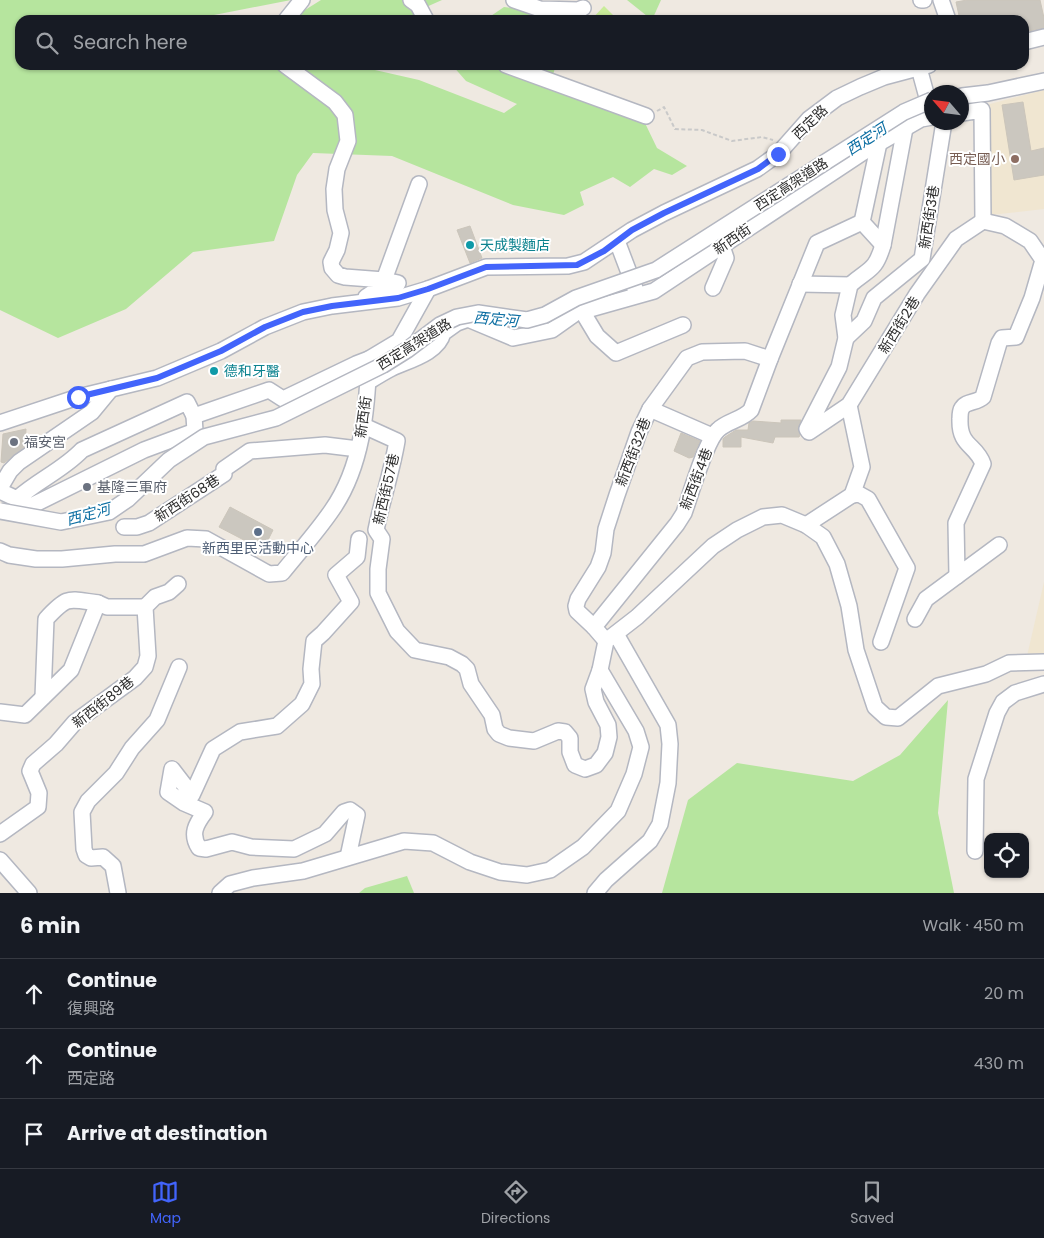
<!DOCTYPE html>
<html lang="en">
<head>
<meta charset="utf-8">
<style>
	body { margin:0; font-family:Poppins,"Noto Sans TC",sans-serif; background:#20242c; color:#f1f3f6 }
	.controls { position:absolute; right:15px; bottom:15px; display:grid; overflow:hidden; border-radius:10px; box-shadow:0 1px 4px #0004 }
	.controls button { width:45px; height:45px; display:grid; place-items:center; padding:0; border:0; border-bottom:1px solid #363941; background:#171b24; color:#f1f3f6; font:25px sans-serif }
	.compass { position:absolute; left:924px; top:85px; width:45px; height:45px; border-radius:50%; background:#171b24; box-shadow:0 1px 4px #0004; rotate:298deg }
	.stop { position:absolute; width:15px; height:15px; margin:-11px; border:4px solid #4264fb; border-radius:50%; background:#fff }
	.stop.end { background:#4264fb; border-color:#fff; box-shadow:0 1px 5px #0008 }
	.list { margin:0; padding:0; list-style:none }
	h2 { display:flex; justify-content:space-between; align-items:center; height:65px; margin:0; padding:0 20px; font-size:21px }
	h2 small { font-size:16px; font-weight:400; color:#9ea1a6 }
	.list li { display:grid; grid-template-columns:32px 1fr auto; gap:15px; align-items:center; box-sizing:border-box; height:70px; padding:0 20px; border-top:1px solid #363941 }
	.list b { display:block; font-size:19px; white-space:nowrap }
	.list p { margin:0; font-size:16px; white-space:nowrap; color:#9ea1a6 }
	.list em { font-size:16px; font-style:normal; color:#9ea1a6 }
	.icon { flex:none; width:28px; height:28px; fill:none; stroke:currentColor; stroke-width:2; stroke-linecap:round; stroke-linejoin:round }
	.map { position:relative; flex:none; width:1044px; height:893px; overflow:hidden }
	.search { position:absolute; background:#171b24; box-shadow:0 1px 4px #0004; left:15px; right:15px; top:15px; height:55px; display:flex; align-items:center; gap:12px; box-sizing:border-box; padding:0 18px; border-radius:15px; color:#9ea1a6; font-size:19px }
	.sheet { height:275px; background:#171b24 }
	nav { display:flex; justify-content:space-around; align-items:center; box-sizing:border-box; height:70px; border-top:1px solid #363941; background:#171b24; font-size:14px; color:#9ea1a6 }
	nav a { display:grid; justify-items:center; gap:2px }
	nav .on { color:#4264fb }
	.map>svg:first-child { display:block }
	.education { fill:#f0e6d1 }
	.green { fill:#b6e59e }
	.pitch { fill:#c9ec9a }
	.building { fill:#cbc7bf; stroke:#cbc5ba }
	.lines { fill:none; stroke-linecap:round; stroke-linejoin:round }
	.minor-casing { stroke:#b4b7c1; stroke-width:18 }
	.path { stroke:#c9c9c9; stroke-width:2; stroke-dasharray:4 2.5; stroke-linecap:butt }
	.minor { stroke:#fff; stroke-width:15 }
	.minor-bridge-casing { stroke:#b4b7c1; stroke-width:18; stroke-linecap:butt }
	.minor-bridge { stroke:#fff; stroke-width:15 }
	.route { stroke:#4264fb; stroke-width:6 }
	.education-dot { fill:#8d6e63; stroke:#fff; stroke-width:2 }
	.culture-dot { fill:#0f9aa8; stroke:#fff; stroke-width:2 }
	.worship-dot { fill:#6b7280; stroke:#fff; stroke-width:2 }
	.service-dot { fill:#5c6f8a; stroke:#fff; stroke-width:2 }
	.labels { text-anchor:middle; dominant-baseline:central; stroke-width:4; stroke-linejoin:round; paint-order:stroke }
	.street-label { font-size:14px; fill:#2e2e2e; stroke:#fff }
	.education-label { font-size:14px; fill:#785e54; stroke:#fff; text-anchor:end }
	.culture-label { font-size:14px; fill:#0d838f; stroke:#fff; text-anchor:start }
	.worship-label { font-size:14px; fill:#5b616d; stroke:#fff; text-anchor:start }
	.service-label { font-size:14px; fill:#4e5e75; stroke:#fff }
	.water-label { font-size:15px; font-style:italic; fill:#0d6fa3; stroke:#fff }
</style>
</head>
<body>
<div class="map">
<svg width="1044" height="893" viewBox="0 0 1044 893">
	<rect width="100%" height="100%" fill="#efe9e1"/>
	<g class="education">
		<polygon points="1044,90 1044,209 991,215 982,106"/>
		<polygon points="1044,582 1044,657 1027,656"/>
	</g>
	<g class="green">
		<polygon points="0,0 291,0 209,16 207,20 20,20 20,65 353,65 419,80 504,113 517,104 466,81 452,65 556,65 549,87 644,121 657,148 687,166 672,175 654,169 630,187 613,177 580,192 584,205 564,215 513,205 392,156 313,153 297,175 274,241 193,252 126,309 58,338 0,310"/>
		<polygon points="321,0 442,0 424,8 414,20 289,20"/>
		<polygon points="627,0 661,0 652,20"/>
		<polygon points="504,7 570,16 569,20 485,20"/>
		<polygon points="948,700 938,813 954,893 662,893 688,800 737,763 853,781 900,755"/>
		<polygon points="407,876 414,893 359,893 365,888"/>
	</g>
	<polygon class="pitch" points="604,6 618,20 591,20"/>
	<g class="building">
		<polygon points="967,0 1040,0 1044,18 1044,28 1024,32 1024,20 960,20 956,2"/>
		<polygon points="1023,102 1031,151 1044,148 1044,175 1014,180 1002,105"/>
		<polygon points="470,226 482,258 470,263 457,230"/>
		<polygon points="781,420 801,420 798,429 800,435 799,437 775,437 773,443 741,437 741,447 723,447 723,439 725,437 736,430 748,430 749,423 753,421 781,423"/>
		<polygon points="26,429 25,447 4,463 1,462 3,434"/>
		<polygon points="681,433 700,441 693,457 689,458 674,451"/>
		<polygon points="230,507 273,530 263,550 219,527"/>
	</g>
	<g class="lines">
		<g class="minor-casing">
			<g id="minor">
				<polyline points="411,0 418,5 426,20"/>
				<polyline points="514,0 540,9 578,10 583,8"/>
				<polyline points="921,0 924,0"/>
				<polyline points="941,0 948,20"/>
				<polyline points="286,20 302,0"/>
				<polyline points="1024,42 1044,37"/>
				<polyline points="285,65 335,102 345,115 348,141 337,169 334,189 335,210 341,233 337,250 331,262 332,268 338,275 345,277 384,280 398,283 396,286 372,293 366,297"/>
				<polyline points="506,65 646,116"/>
				<polyline points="919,68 931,112"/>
				<polyline points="962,96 988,93 1044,81"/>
				<polyline points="962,113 982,110 983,221"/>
				<path d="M905,128l-22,117c-8,27 -14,23 -33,40l-7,30 3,23 -7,29 -32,62 2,3 40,-27 68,-111 39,-55 27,-18"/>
				<polyline points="879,143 862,222 883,245"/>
				<path d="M983,221l22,5 25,15 13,19 -11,38 -16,39 -14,1 -3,5 -16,54c-6,6 -17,4 -21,11 -2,3 -2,7 -2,11 -1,28 16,25 23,45l-27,59 1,53 42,-31"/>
				<polyline points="617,241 636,291"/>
				<polyline points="384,280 419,184"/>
				<polyline points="800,284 850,285"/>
				<polyline points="713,288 726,258 722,246"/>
				<polyline points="582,311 597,336 616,353 683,325"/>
				<polyline points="846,338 864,321 874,298 922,259 944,122"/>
				<path d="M368,382c8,-5 16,-10 24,-14 17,-8 46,-15 51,-35l14,-10 11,-4 45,19 39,-8 24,-17 78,-22 208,-138 59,-34 11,-2"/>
				<polyline points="650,409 712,436"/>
				<polyline points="194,416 269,390 283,399 356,364 369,359 399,341 428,289"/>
				<polyline points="0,423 78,397 157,378 221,351 265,327 303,312 332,306 398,298 428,289 486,267 568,266 584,262 632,230 664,213 757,169 778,154 809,119 837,98 860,87 884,77 929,65"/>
				<path d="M364,426l33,15c-5,30 -15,59 -21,89l6,9 -4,30v24l19,38 18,19 34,7 13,7 5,5 4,15 21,31 3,14 4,5 10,4 25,3 24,-10 7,1 5,6v14l5,13 10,4 11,-4 9,-12 4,-16 -1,-12 -12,-23 -3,-13 7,-19"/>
				<polyline points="0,488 10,471 19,462 92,412 111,389"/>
				<path d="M0,491l17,8c21,-19 46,-29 65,-49l105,-48 7,14 1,15 -51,19 -113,56 -14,-7"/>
				<polyline points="852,495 859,494 868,499 907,568 881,642"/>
				<polyline points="806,525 852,495 862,467 849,405"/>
				<polyline points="124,527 137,527 149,523 224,474 224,469 250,451 325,445 358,449"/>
				<path d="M0,551l9,4 27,4h26l53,-5h29l43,-16 19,1 63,35 13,-1c16,-20 35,-41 50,-63 30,-43 35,-99 37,-151"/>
				<polyline points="915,619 926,599 957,576"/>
				<polyline points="594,627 577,611 576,606 578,599 598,567 603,553 606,529 617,495 639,432 650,409 687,358 702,352 745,351 770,359"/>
				<path d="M606,641l-12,-14 83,-103 7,-11c6,-17 22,-73 34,-83 9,-9 24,-10 33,-20l19,-51 47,-116 45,-21"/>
				<path d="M43,697l3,-78c22,-24 22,-20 52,-16"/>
				<polyline points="0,712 25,715 71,670 98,603 107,607 145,607"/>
				<polyline points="0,834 38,807 39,793 30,771 33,764 56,744 75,722 135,678 145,667 148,656 145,607 155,597 169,592 178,584"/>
				<polyline points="975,851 976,779 997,713 1003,702 1015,693 1044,684"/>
				<path d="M348,857l9,-42 -7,-5 -6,2 -19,22 -31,15 -43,-2 -19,-5 -26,7 -7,-1c-9,-14 -3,-24 6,-36l-21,-9 -16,-11 4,-23 20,26 21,-46 27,-17 37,-6 25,-22 10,-20 -1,-15 3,-28 9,-8 28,-31 -15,-27 21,-18 2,-18"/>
				<polyline points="0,860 29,893"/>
				<polyline points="118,893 113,866 103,857 91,858 86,855 84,849 82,812 88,801 116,773 132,748 157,720 179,667"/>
				<polyline points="220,893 230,884 253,878 303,871 404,841 433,843 470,862 500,872 527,875 550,870 583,847 618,811 634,774 641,747 636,731 600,670 606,641 637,617 713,546 737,530 763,517 782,515 806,525 823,537 837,564 849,606 856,650 875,707 886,717 898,718 938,686 986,674 1009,663 1044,662"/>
				<polyline points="595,893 606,880 650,841 660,824 668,783 670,744 668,725 616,634"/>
			</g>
		</g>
		<polyline class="path" points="657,111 664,107 675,129 702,130 732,141 762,137 773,140"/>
		<use href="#minor" class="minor"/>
		<g class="minor-bridge-casing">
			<polyline id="minor-bridge" points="0,511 61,522 109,512 128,499 169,460 204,437 276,418 383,365 407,350 440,325 457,317 478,313 527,320 545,315 576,298 656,270 904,112 932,100"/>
		</g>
		<use href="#minor-bridge" class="minor-bridge"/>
	</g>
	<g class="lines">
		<polyline class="route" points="78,397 157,378 221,351 265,327 303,312 332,306 398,298 428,289 486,267 577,265 604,251 632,230 664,213 758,169 778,154"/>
	</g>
	<circle class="education-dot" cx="1015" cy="159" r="5"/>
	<g class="culture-dot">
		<circle cx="470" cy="245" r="5"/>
		<circle cx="214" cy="371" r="5"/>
	</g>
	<g class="worship-dot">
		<circle cx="14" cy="442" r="5"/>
		<circle cx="87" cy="487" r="5"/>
	</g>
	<circle class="service-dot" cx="258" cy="532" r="5"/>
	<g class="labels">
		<g class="street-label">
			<text transform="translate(810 122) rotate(-44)">西定路</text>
			<text transform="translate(791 184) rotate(-33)">西定高架道路</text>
			<text transform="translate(929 217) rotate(-81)">新西街3巷</text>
			<text transform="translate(732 239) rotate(-34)">新西街</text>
			<text transform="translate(899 325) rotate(-58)">新西街2巷</text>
			<text transform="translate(414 344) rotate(-32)">西定高架道路</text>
			<text transform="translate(363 417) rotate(-82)">新西街</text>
			<text transform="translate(633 452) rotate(-69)">新西街32巷</text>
			<text transform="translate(696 479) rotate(-69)">新西街4巷</text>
			<text transform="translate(386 489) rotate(-77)">新西街57巷</text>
			<text transform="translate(187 498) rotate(-33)">新西街68巷</text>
			<text transform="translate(103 702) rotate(-38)">新西街89巷</text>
		</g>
		<g class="education-label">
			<text x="1005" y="159">西定國小</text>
		</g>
		<g class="culture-label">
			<text x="480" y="245">天成製麵店</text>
			<text x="224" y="371">德和牙醫</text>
		</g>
		<g class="worship-label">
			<text x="24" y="442">福安宮</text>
			<text x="97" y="487">基隆三軍府</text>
		</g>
		<g class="service-label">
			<text x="258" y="548">新西里民活動中心</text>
		</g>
		<g class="water-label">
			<text transform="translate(866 139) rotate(-33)">西定河</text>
			<text transform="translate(496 319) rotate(5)">西定河</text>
			<text transform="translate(88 514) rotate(-15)">西定河</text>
		</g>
	</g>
</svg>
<div class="controls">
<button><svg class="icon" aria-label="locate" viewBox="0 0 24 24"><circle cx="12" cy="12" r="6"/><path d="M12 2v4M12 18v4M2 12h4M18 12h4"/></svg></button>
</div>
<svg class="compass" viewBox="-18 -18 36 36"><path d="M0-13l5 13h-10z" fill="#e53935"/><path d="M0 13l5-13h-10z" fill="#9ea1a6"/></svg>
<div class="stop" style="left:78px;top:397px"></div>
<div class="stop end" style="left:778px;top:154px"></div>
<div class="search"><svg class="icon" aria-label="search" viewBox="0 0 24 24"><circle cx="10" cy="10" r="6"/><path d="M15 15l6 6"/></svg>Search here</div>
</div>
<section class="sheet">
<h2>6 min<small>Walk · 450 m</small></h2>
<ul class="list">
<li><svg class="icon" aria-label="ahead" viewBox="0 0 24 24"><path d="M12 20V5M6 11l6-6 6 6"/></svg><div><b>Continue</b><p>復興路</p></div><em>20 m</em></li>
<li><svg class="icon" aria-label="ahead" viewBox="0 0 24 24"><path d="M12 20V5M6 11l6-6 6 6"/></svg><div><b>Continue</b><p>西定路</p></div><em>430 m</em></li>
<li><svg class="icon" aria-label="arrive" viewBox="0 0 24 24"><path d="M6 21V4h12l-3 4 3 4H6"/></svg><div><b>Arrive at destination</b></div></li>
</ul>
</section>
<nav>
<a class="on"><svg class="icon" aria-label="map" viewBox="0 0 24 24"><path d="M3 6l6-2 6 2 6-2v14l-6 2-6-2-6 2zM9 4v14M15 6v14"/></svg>Map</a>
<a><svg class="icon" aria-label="directions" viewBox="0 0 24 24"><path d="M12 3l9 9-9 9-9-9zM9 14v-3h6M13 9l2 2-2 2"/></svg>Directions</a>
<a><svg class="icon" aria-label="saved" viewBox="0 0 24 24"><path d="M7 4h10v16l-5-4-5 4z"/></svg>Saved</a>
</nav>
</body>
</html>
